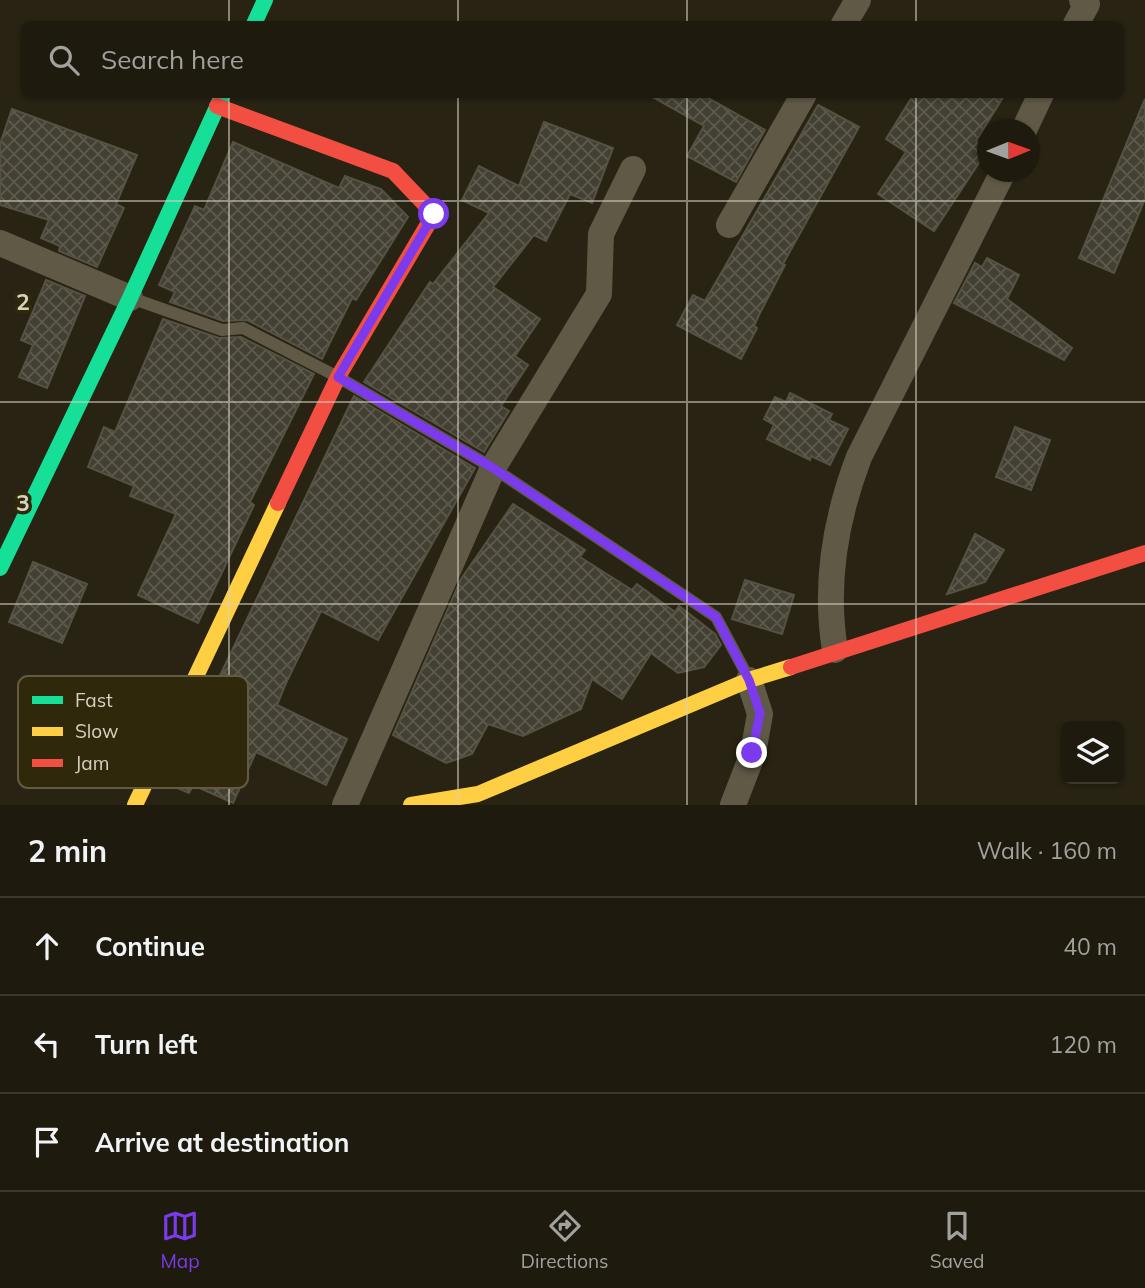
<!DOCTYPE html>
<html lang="en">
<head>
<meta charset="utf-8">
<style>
	body { margin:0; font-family:Mulish,sans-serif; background:#2b271c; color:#f1f3f6 }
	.controls { position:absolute; right:21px; bottom:21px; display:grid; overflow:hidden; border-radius:10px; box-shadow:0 2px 5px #0004 }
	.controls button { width:63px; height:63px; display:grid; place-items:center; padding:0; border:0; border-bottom:2px solid #3c382e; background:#1e1a0e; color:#f1f3f6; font:35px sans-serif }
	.compass { position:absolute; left:977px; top:119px; width:63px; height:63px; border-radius:50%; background:#1e1a0e; box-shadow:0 2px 5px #0004; rotate:89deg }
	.stop { position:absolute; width:21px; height:21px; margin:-16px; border:5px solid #7c3aed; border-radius:50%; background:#fff }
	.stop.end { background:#7c3aed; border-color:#fff; box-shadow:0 2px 7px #0008 }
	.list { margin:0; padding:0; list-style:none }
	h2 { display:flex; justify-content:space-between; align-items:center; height:91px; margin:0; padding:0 28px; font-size:30px }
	h2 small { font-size:23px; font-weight:400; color:#a1a19e }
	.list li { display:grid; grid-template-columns:46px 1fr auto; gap:21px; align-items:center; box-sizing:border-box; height:98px; padding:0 28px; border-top:2px solid #3c382e }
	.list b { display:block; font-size:26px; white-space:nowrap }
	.list em { font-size:23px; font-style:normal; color:#a1a19e }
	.icon { flex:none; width:38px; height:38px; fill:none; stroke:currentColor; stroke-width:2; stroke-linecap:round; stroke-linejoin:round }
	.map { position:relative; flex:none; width:1145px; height:805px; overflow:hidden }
	.search { position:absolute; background:#1e1a0e; box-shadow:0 2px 5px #0004; left:21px; right:21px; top:21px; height:77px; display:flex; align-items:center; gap:18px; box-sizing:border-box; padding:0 24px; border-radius:10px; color:#a1a19e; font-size:26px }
	.sheet { height:385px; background:#1e1a0e }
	nav { display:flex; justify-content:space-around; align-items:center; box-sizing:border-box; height:98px; border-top:2px solid #3c382e; background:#1e1a0e; font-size:19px; color:#a1a19e }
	nav a { display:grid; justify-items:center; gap:4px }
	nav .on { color:#7c3aed }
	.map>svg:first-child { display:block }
	.building { fill:url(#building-cross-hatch); stroke:#555244; stroke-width:2 }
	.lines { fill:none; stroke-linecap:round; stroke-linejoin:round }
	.lane { stroke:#5f5946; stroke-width:12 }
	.street { stroke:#5f5946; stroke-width:26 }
	.fast { stroke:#16e098; stroke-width:16 }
	.slow { stroke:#ffcf43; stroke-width:16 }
	.jam { stroke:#f24e42; stroke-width:16 }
	.route { stroke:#7c3aed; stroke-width:9 }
	.grid { fill:none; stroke:#d6d2c1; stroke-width:2; stroke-opacity:0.55 }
	.key { fill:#30280b; stroke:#625b42; stroke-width:2 }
	.key-label { font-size:19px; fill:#d6d2c1 }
	.grid-label { font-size:23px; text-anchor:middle; font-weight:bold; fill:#d6d2c1; stroke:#30280b; stroke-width:7; stroke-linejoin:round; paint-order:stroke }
</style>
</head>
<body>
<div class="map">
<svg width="1145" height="805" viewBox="0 0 1145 805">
	<defs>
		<pattern id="building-cross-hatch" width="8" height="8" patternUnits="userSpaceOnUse" patternTransform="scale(1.75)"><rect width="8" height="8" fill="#433f32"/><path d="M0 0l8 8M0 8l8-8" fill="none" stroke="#5d5a4e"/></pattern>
	</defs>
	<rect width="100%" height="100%" fill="#282313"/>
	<g class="building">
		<polygon points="647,94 701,94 765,130 736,182 687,156 704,126"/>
		<polygon points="914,94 1005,94 976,141 988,149 934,231 878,194 906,152 886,139"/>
		<polygon points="1145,99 1145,199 1114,273 1079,258"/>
		<polygon points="818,105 859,127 783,264 785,265 759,315 754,326 757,328 741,359 677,325 693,295 705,301"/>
		<polygon points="12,109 137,155 116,204 124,208 97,267 59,251 60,246 41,238 49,220 0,205 0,144"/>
		<polygon points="544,122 613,148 592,203 570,194 546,241 534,235 493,287 540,319 515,356 528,365 501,406 509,411 484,452 364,382 430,282 433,284 489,213 462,200 479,166 519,186"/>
		<polygon points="233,142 339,188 345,176 381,189 408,217 356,300 352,298 322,359 247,320 223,321 170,302 175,292 159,285 195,206 204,210"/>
		<polygon points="987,258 1019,275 1007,299 1072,348 1064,360 954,303 975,263 982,267"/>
		<polygon points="46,280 85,296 47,388 19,377 33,345 21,340"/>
		<polygon points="163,319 219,338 241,337 314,374 250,502 254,505 198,623 138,595 176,514 130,496 134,486 88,467 104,427 115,432"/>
		<polygon points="790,393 832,414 829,420 848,429 830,465 811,456 810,460 767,439 774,425 764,419 775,397 786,402"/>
		<polygon points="354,396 475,468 378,640 321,611 286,683 277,705 347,739 326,785 256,752 233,803 193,785 189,793 168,784"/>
		<polygon points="1015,427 1050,440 1031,490 996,477"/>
		<polygon points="513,504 585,550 580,557 632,590 637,584 675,612 679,606 715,634 721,645 704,667 678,673 651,653 622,699 592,679 581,709 523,736 488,724 472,754 446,763 393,735 461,579"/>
		<polygon points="975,534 1004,550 985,582 947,594"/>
		<polygon points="33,562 87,584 62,643 9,622"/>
		<polygon points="745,580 794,595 782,634 732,619"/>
	</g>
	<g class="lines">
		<polyline class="lane" points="134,299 222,330 243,328 338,377 493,468 716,617 748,677"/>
		<g class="street">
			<polyline points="844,24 858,0"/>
			<polyline points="1076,24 1087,4 1082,0"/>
			<polyline points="1024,130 1041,94"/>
			<polyline points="729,225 804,94"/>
			<polyline points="0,243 130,298"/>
			<path d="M835,650c-11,-67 0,-130 24,-193l144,-285"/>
			<polyline points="345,805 493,468 599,294 601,234 633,169"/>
			<polyline points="733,805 753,753 760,714 749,680"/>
		</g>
		<g class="fast">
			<polyline points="254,24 265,0"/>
			<polyline points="0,568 130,298 223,94"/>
		</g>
		<g class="slow">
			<polyline points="135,805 278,503"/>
			<polyline points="411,805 478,794 749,680 791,667"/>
		</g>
		<g class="jam">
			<polyline points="217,106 393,171 434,214 338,377 278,503"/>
			<polyline points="791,667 1145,553"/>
		</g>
	</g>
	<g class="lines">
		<polyline class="route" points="434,214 338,377 493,468 716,617 749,680 760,713 752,753"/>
	</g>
	<path class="grid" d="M229,0v24M458,0v24M687,0v24M916,0v24M229,94v711M458,94v711M687,94v711M916,94v711M0,201h1145M0,402h1145M0,604h1145"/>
	<rect x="18" y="676" width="230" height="112" rx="10" class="key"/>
	<rect x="32" y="696" width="31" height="8" fill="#16e098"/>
	<rect x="32" y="727" width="31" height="9" fill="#ffcf43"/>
	<rect x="32" y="759" width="31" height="8" fill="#f24e42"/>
	<g class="key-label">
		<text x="75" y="707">Fast</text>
		<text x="75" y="738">Slow</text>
		<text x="75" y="770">Jam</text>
	</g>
	<g class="grid-label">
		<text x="23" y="310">2</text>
		<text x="23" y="511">3</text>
	</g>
</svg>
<div class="controls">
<button><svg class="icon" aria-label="layers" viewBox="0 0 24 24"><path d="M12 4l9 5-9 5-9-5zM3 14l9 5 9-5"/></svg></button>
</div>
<svg class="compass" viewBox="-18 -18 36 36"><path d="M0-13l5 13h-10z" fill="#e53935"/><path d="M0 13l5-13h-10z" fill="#a1a19e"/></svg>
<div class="stop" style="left:434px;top:214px"></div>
<div class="stop end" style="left:752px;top:753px"></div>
<div class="search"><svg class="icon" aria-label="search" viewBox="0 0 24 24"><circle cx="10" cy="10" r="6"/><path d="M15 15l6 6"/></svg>Search here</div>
</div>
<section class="sheet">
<h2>2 min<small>Walk · 160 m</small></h2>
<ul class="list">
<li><svg class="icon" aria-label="ahead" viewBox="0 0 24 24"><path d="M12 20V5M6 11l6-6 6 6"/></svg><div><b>Continue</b></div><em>40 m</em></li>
<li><svg class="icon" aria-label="left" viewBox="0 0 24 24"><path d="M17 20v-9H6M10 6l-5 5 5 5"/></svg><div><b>Turn left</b></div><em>120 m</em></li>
<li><svg class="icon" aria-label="arrive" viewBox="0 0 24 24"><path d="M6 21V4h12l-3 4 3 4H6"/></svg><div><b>Arrive at destination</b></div></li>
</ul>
</section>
<nav>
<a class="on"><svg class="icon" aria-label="map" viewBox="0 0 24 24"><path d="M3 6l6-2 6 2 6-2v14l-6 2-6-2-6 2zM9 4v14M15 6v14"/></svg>Map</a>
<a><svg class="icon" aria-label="directions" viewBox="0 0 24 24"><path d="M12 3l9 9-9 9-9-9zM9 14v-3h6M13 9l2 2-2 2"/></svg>Directions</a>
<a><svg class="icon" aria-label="saved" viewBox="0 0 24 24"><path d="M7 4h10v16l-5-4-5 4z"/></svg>Saved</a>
</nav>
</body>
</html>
